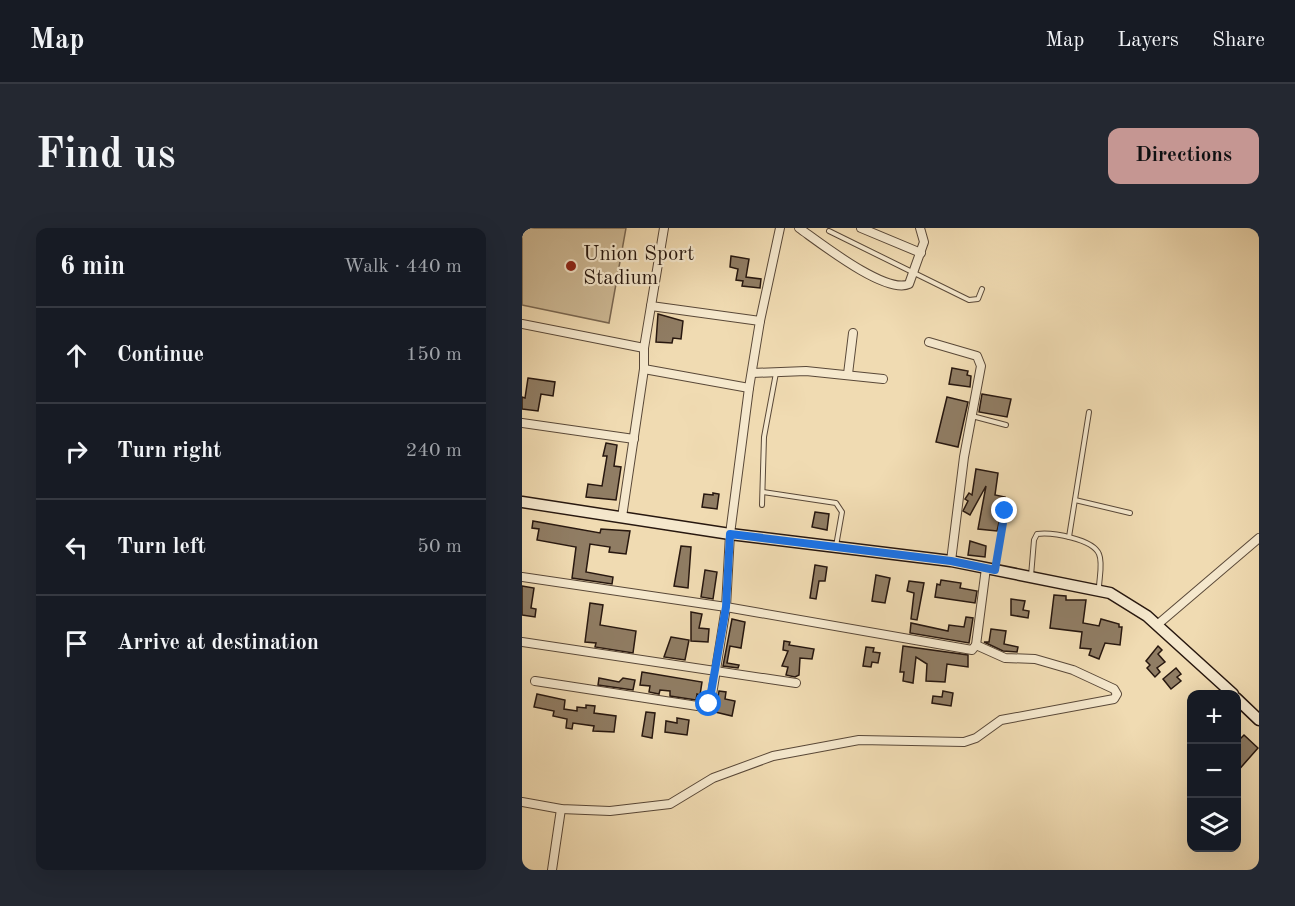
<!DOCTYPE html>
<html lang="en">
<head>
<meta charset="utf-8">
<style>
	body { margin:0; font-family:"Old Standard TT",serif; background:#242831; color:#f1f3f6 }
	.controls { position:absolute; right:18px; bottom:18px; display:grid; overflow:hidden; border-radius:12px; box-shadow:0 6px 24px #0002 }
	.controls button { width:54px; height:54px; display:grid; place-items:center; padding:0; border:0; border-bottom:2px solid #363941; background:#171b24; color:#f1f3f6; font:30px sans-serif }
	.stop { position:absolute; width:18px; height:18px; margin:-14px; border:4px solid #1a73e8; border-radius:50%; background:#fff }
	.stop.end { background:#1a73e8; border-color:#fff; box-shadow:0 2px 6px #0008 }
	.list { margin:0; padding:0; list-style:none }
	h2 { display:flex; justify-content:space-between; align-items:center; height:78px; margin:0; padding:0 24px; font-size:26px }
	h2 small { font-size:20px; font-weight:400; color:#9ea1a6 }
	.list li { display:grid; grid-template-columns:39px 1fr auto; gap:18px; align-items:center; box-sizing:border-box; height:96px; padding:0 24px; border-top:2px solid #363941 }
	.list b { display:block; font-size:22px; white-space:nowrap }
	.list em { font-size:20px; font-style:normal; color:#9ea1a6 }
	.icon { flex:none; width:33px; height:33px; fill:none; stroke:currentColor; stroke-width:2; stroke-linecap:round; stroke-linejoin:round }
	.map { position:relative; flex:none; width:737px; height:642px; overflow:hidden; border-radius:12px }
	header { display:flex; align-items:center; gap:36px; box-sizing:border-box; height:84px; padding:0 30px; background:#171b24; border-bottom:2px solid #363941 }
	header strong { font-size:28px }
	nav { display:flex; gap:33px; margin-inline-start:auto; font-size:21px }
	.intro { display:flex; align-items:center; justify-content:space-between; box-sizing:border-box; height:144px; padding:0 36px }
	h1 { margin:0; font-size:42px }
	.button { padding:15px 27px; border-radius:12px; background:#c59692; color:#111; font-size:21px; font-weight:700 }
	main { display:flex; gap:36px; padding:0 36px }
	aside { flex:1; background:#171b24; border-radius:12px; box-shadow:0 6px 24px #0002 }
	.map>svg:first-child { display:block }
	.green { fill:#ceba96; stroke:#7a6852; stroke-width:1.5 }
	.building { fill:#907d64; stroke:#27170f; stroke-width:1.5 }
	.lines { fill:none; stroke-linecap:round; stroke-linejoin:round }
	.lane-casing { stroke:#594838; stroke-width:6 }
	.street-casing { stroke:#594838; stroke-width:10 }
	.secondary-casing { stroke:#27170f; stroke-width:13 }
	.lane { stroke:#f5e8cd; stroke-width:4 }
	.street { stroke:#f5e8cd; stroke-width:8 }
	.secondary { stroke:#f5e8cd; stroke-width:10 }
	.route { stroke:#1a73e8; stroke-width:8 }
	.poi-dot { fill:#8f2418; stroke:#f5e8cd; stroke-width:2 }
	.labels { text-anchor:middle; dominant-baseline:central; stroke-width:4.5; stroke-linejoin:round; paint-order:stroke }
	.poi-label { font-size:21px; fill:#27170f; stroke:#f5e8cd; text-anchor:start }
</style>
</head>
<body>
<header>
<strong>Map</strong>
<nav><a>Map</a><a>Layers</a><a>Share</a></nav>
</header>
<div class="intro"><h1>Find us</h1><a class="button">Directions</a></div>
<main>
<aside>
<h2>6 min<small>Walk · 440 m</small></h2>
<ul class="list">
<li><svg class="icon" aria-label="ahead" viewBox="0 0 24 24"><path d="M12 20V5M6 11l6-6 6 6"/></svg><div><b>Continue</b></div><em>150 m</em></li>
<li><svg class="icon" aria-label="right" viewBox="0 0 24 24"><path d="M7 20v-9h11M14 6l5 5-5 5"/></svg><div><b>Turn right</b></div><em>240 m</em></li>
<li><svg class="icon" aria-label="left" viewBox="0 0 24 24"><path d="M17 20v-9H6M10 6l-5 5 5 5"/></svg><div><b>Turn left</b></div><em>50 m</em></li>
<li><svg class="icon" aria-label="arrive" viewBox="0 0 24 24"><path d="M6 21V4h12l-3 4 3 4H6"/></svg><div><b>Arrive at destination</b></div></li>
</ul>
</aside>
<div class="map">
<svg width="737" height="642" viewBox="0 0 737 642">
	<rect width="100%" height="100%" fill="#f0dbb2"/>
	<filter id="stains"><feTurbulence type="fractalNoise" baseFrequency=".00333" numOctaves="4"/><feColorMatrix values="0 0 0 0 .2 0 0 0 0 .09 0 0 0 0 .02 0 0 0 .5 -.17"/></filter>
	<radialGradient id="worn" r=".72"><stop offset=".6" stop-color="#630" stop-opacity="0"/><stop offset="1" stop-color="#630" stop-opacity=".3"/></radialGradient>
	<polygon class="green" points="0,0 104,0 87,95 0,77"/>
	<g class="building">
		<polygon points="209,28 227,31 224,49 239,51 238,60 220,58 221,53 214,52 216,41 208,39"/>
		<polygon points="136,86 161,93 159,111 151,110 150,115 134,114"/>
		<polygon points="430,140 446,143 445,147 449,148 448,159 427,156"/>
		<polygon points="6,150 33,154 31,168 19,166 16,183 0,181 0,169 3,170"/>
		<polygon points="460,166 489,171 485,189 457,184"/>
		<polygon points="425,169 446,174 436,219 414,214"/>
		<polygon points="84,215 95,217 92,238 99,239 94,272 64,269 66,256 80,258 85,228 81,228"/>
		<polygon points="454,241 476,245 473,267 483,269 475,303 456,301 464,258 448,287 441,283 446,273 443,271 447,265 450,267"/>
		<polygon points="191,265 197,266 195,281 180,279 182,266 191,267"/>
		<polygon points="293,284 307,286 305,302 290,299"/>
		<polygon points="11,293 78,305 79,301 108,303 104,326 87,324 88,319 68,316 64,344 91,349 90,356 50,350 54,319 15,312 17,301 10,300"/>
		<polygon points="448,313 464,318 463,329 446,327"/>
		<polygon points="159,318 169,319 166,360 152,358"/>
		<polygon points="293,337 305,339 303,353 297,353 294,371 288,370"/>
		<polygon points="183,342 195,344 191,371 179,369"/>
		<polygon points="354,347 368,350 363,375 350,373"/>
		<polygon points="419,352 439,355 438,360 455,363 453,375 413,369 415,356 418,357"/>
		<polygon points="387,353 402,355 395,392 389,391 392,365 385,363"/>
		<polygon points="0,358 12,360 9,380 14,381 13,389 0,387"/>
		<polygon points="532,367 544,368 544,372 564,372 561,395 577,398 579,391 597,396 597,399 600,399 598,417 583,415 577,431 567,427 569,421 558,420 560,404 528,400"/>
		<polygon points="489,371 503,373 501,382 507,383 506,390 489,387"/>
		<polygon points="68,375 81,377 78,397 114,403 111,425 73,419 74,415 63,414"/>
		<polygon points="169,384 180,386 177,400 187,401 186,414 169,413"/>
		<polygon points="444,389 451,390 447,415 388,405 389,395 426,403 427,397 442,399"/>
		<polygon points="210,391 223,394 219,420 208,418 205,435 217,437 216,440 201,438"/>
		<polygon points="469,401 484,403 482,416 496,419 495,424 481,423 462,414 467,414"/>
		<polygon points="149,409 167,412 163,432 142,429"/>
		<polygon points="262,413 268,414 267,417 292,421 290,431 278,430 277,447 273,449 264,447 266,439 260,438 266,423 261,422"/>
		<polygon points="381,418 446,427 446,439 425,436 423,454 404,453 405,436 394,429 391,455 381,453 382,444 378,444"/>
		<polygon points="636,418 640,422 636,426 643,434 635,440 638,444 633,449 625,440 628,437 624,433"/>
		<polygon points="344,419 352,420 351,424 358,425 356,435 350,434 349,439 341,438"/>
		<polygon points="654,440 659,446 655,449 659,453 649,461 641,451"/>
		<polygon points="120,444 180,454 178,467 175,466 174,472 148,468 148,463 138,462 137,466 127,464 128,458 118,457"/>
		<polygon points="77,450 97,454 101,450 113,452 111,462 76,457"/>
		<polygon points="197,463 204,464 203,471 213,473 210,488 189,483 195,475"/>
		<polygon points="421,463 431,465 429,478 410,475 411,468 420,469"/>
		<polygon points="15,466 43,472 42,481 55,483 55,479 64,480 64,477 73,478 72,485 94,488 92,504 71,503 72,498 51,495 50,501 44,500 45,491 31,488 32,483 12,479"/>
		<polygon points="124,484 133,485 130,510 120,508"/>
		<polygon points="155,490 167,492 165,507 143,504 144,493 155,495"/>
		<polygon points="722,507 736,520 714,545 714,515"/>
	</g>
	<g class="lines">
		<g class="lane-casing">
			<g id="lane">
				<polyline points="307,3 447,72 456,71 460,61"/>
				<polyline points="450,188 484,197"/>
				<polyline points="241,264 314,275 320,284 314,318"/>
				<polyline points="553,272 608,285"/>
				<polyline points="240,277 242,209 254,145"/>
				<polyline points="547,309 567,184"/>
				<polyline points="473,342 483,283"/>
				<path d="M509,348l3,-36 3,-6c15,-2 56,5 62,20 4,9 0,25 0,34"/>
			</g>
		</g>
		<g class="street-casing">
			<g id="street">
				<path d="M277,0c20,14 87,67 110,56l15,-42 -4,-14"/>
				<polyline points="339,0 399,25"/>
				<polyline points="129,78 238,93"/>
				<polyline points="0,96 122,120"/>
				<polyline points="407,114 455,128 459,138 442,229 429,333"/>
				<polyline points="122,141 227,160"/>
				<polyline points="230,145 284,143 361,151"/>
				<polyline points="326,146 331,105"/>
				<polyline points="0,195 112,211"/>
				<polyline points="100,289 122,141 122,120 142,0"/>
				<polyline points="0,349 204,379 450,422 454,417 464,340"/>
				<polyline points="635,397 737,310"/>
				<polyline points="0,414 274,455"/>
				<polyline points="13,453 182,479 189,473 204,379 208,306 227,160 238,93 258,0"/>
				<polyline points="0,574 39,581 88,583 148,576 191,550 251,528 337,512 442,514 454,510 479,492 592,471 595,466 592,461 551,442 513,431 483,430 454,417"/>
				<polyline points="30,642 39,581"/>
			</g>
		</g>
		<g class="secondary-casing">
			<g id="secondary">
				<polyline points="0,274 208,306 429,333 588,365 625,388 711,466"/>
				<polyline points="714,470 737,492"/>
			</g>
		</g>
		<use href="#lane" class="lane"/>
		<use href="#street" class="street"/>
		<use href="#secondary" class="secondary"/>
	</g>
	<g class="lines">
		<polyline class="route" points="187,476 204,379 208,306 429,333 473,342 483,283"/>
	</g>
	<circle class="poi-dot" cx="49" cy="38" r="6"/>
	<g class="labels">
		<g class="poi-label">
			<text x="61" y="26">Union Sport<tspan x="61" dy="24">Stadium</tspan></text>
		</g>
	</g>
	<rect width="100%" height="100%" filter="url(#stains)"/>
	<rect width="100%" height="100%" fill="url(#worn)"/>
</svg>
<div class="controls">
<button>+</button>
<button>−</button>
<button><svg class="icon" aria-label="layers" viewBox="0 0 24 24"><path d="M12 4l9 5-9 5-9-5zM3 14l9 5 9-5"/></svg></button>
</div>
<div class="stop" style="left:187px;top:476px"></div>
<div class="stop end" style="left:483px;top:283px"></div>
</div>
</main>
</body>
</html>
